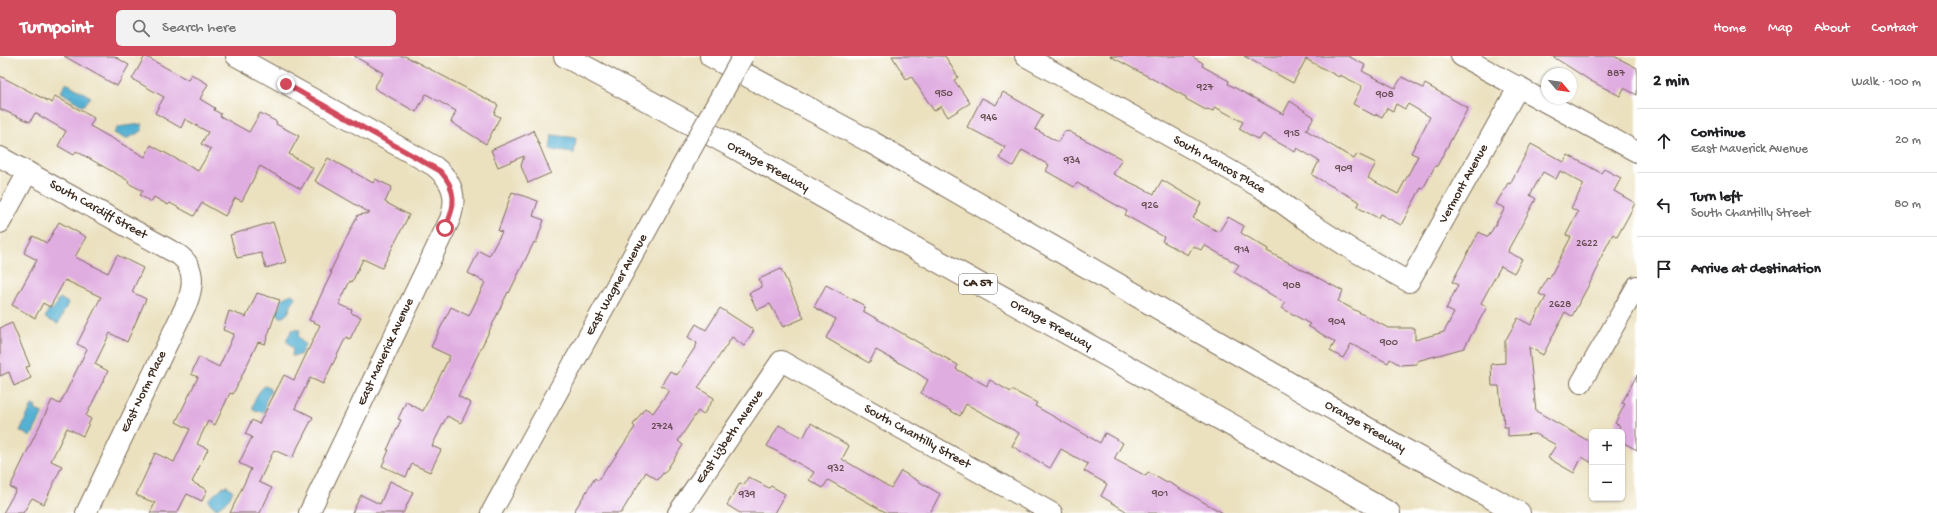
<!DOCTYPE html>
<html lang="en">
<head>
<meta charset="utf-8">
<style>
	body { margin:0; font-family:"Gochi Hand",sans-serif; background:#f2f2f2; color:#202124 }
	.controls { position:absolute; right:12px; bottom:12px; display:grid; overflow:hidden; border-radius:6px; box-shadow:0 1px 3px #0004 }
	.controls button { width:36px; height:36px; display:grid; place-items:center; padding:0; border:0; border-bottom:1px solid #e0e0e0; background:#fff; color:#202124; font:20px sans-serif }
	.compass { position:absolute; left:1541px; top:12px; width:36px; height:36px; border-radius:50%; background:#fff; box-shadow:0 1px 3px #0004; rotate:119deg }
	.stop { position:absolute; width:12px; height:12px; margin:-9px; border:3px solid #d1495b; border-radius:50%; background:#fff }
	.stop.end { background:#d1495b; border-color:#fff; box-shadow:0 1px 4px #0008 }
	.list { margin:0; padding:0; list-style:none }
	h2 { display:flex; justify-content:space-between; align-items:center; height:52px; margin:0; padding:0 16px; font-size:17px }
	h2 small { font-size:13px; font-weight:400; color:#757577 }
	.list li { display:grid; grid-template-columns:26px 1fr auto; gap:12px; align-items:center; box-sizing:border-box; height:64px; padding:0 16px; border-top:1px solid #e0e0e0 }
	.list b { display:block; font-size:15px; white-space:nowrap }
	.list p { margin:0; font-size:13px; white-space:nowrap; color:#757577 }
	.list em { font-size:13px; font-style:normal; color:#757577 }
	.icon { flex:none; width:22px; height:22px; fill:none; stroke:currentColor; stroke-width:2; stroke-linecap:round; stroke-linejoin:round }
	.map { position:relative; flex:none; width:1637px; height:457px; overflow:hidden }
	header { display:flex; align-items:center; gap:24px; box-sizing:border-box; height:56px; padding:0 20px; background:#d1495b; color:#fff }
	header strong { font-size:19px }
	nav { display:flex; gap:22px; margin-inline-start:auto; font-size:14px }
	.search { width:280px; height:36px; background:#f2f2f2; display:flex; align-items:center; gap:10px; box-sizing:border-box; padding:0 14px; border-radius:6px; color:#757577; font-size:15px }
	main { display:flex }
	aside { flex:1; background:#fff }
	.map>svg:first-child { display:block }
	.water { fill:#55b1d3; stroke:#486e78 }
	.building { fill:#e0ade1 }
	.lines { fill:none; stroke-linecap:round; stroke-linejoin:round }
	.minor-casing { stroke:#796a56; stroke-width:22 }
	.highway-casing { stroke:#796a56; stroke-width:24 }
	.minor { stroke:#fff; stroke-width:20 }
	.highway { stroke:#fff; stroke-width:22 }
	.minor-bridge-casing { stroke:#796a56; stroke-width:22; stroke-linecap:butt }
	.minor-bridge { stroke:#fff; stroke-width:20 }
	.route { stroke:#d1495b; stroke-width:5 }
	.labels { text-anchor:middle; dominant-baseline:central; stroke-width:3; stroke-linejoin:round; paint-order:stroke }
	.number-label { font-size:11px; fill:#644b4f }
	.shield { fill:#fff; stroke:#766a62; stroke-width:1 }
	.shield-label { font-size:12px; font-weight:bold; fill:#3b2a1e }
	.street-label { font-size:13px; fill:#3b2a1e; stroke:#fff }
</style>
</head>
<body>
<header>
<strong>Turnpoint</strong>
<div class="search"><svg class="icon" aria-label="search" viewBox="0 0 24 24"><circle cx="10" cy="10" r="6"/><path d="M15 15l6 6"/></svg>Search here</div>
<nav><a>Home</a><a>Map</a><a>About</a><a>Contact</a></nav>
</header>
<main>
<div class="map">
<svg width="1637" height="457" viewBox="0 0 1637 457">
	<rect width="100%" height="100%" fill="#fff"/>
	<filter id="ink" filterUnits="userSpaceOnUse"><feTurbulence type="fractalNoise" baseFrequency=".025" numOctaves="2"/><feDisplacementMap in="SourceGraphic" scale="8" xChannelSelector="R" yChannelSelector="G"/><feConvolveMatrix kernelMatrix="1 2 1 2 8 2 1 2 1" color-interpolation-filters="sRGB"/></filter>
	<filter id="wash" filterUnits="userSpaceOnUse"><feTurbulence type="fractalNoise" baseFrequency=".012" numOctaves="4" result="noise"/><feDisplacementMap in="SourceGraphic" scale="16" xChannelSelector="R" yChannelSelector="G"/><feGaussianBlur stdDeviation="0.9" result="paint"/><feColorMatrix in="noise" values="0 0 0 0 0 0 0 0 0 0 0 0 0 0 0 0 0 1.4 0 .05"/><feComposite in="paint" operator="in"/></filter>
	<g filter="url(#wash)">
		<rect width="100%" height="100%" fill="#ebe1bf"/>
		<g class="water">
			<polygon points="66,27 91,41 83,50 61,36"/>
			<polygon points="142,68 142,75 126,83 114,77 118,71"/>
			<polygon points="552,79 576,82 574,97 550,94"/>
			<polygon points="292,238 295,241 288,257 283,261 280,261 277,257 283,242"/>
			<polygon points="60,242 68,247 58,268 45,262 49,253 52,254 59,246 57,245"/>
			<polygon points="292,274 300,274 298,280 305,289 300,299 292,300 293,293 286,284"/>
			<path d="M265,330l4,1 2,4 -6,11 1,4 -3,7 -10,-4c-1,-7 6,-19 12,-23z"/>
			<polygon points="32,349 36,351 35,354 43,357 31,381 20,375"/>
			<path d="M228,430l5,5 -5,9 -12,9 -8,-8c1,-2 12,-12 15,-14z"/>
		</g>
		<g id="blocks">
			<g class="building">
				<polygon points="64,0 114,0 129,9 117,30"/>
				<polygon points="145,0 188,24 191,18 208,28 200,43 215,52 214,54 221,58 220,60 249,76 260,57 277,66 276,68 299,80 289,98 313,112 301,133 260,110 242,145 235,142 225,160 202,147 194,160 170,147 168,149 154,141 151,146 140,139 143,135 128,127 129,125 76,95 74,99 58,90 66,75 35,57 30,66 0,53 0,20 52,47 55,40 94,62 90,70 145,101 151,89 198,115 211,93 201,88 208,76 185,63 181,72 155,57 164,41 132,23"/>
				<polygon points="354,0 405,0 498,49 494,58 500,61 486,88 451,66 456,55 426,38 416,56 374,32 383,17"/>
				<polygon points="892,0 945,0 958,21 954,24 970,47 948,61 941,50 934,55 911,20 906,23"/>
				<polygon points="1110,0 1191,0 1203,7 1202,10 1229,25 1228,28 1283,58 1290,45 1314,61 1306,74 1354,103 1357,98 1376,107 1368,122 1398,138 1418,100 1411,97 1430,61 1408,48 1405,53 1396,48 1393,55 1387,52 1382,61 1376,58 1375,60 1353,48 1362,30 1340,19 1339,21 1306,3 1293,27 1244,0 1348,0 1365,9 1362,15 1395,32 1402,21 1423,32 1425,28 1468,52 1437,110 1435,110 1423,133 1421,132 1401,169 1380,158 1378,162 1357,151 1360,146 1312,119 1319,105 1297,92 1295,96 1263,78 1259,84 1239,73 1243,66 1215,51 1213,55 1207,53 1206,54 1186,43 1186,41"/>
				<polygon points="1552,0 1614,0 1637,12 1637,39 1624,32 1620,40 1591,25"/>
				<polygon points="1003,36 1043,59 1035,73 1058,86 1065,75 1067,76 1068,75 1122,103 1113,118 1154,138 1162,124 1201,147 1193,162 1219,176 1228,161 1244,170 1241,177 1268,193 1267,195 1343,235 1338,245 1388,272 1415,272 1415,284 1444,276 1454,257 1446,253 1458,229 1452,226 1479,176 1488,181 1505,152 1496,148 1508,127 1510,128 1531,88 1564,106 1568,99 1601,117 1604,113 1621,122 1614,135 1635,147 1628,161 1617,181 1613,178 1597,209 1599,210 1572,260 1565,256 1543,299 1529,291 1536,355 1592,387 1592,407 1582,401 1574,417 1548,402 1556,389 1536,378 1508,380 1508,371 1504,371 1503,357 1502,358 1499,330 1492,330 1491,308 1505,307 1505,285 1518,262 1531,269 1546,241 1539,238 1547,222 1549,223 1571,181 1566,179 1578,156 1571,152 1584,128 1560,115 1556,123 1543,116 1530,139 1536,143 1509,192 1508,196 1522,203 1514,217 1501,210 1481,247 1487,251 1464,292 1417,305 1417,308 1400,309 1390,303 1388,307 1351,288 1343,302 1330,295 1335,286 1308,270 1310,268 1282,252 1285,247 1234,216 1239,209 1204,189 1201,194 1193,190 1188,199 1162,185 1164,181 1125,159 1127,155 1077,127 1074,131 1046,115 1049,109 1022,94 1013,110 999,102 1005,91 967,71 982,42 996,49"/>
				<polygon points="533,74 551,117 528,127 521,110 524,100 498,111 491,94 532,76"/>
				<polygon points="328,102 373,127 375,123 392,131 385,146 409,159 382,212 363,203 352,226 350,225 339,248 352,254 351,257 361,261 350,283 346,281 323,328 310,322 295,352 313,361 292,402 274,394 259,426 272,432 260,457 230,457 251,413 239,407 252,381 245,378 252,364 259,368 260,366 284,319 294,324 320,269 309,264 332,216 330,216 358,159 370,157 315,125"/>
				<polygon points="512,136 538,145 533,160 544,164 536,187 534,186 509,237 508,236 458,340 471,347 461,367 447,360 432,390 441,394 430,416 412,408 406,421 382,410 389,394 387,394 401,364 398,363 406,346 423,355 435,330 450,300 431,291 451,251 469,260 485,226 468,217 479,195 489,200 502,176 498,175"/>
				<polygon points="59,166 86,181 75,201 108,217 117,199 143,212 132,236 146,243 127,286 110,277 95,308 108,315 86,360 91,363 83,380 67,372 51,405 62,410 44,448 32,442 23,457 3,457 16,434 10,431 52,344 60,348 87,293 77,288 101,241 65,224 50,251 43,247 35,262 12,249 37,204 24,197 33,180 47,187"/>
				<polygon points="273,166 286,206 266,212 261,197 237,202 230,179"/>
				<polygon points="781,213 804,262 783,271 770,248 757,254 749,237 762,231 759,223"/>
				<polygon points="826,229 865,250 863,255 958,309 956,313 987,330 990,324 1011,336 1012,334 1037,347 1035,350 1100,387 1105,377 1123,387 1114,403 1146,420 1148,416 1167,427 1168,426 1223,457 1129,457 1101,440 1107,428 1084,415 1088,408 1061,393 1050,412 1012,390 1019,377 966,348 960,360 942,350 921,337 928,324 914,315 876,294 869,307 826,282 836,263 814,251"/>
				<polygon points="257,237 280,244 265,288 258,286 233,338 230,337 215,369 208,365 197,388 208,393 192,426 207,434 202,445 187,438 177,457 150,457 155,447 136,439 155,397 174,406 190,373 176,366 198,321 191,318 199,301 219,311 234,278 223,274 229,255 246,261"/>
				<polygon points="720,252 754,274 744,290 732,281 698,332 714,342 703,359 698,355 678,385 683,389 664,418 663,417 658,424 646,416 621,457 573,457 595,422 598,425 608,409 609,410 635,371 633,369 645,352 653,357 668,336 668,333 661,329 670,315 677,319 696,290 697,287 688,281 696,268 706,274"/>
				<polygon points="12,267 30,310 26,311 31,322 14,330 9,316 0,320 0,272"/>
				<polygon points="1637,319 1637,394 1622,386 1622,376 1617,376 1620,370 1615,367 1625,348 1622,347"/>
				<polygon points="811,367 849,390 842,403 891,432 901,415 940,438 930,457 887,457 828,424 823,432 809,424 814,416 767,390 779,369 803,382"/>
				<polygon points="748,421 769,432 771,430 785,438 774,457 740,457 727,449 740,427 744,429"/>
				<polygon points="390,425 413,436 403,457 352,457 361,439 380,448"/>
			</g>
		</g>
	</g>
	<g filter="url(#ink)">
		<use href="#blocks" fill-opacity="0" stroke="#796a56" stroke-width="1"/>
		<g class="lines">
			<g class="minor-casing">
				<g id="minor">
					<path d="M236,0l198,110c18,14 24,31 16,53l-141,294"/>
					<polyline points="1025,0 1228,113 1264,134 1304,163 1354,195 1409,226 1519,30"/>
					<polyline points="1461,0 1637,96"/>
					<path d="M0,101l179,98c16,12 15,30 8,48l-101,210"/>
					<polyline points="0,167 28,116"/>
					<polyline points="1581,327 1637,230"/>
					<polyline points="491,457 677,119"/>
					<polyline points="678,457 781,305 1052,457"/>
				</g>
			</g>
			<g class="highway-casing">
				<g id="highway">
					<polyline points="565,0 732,90 1389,457"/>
					<polyline points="711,0 871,86 1401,392 1519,457"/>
				</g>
			</g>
			<use href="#minor" class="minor"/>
			<use href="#highway" class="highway"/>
			<g class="minor-bridge-casing">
				<polyline id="minor-bridge" points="677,119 743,0"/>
			</g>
			<use href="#minor-bridge" class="minor-bridge"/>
		</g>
	</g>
	<g class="lines" filter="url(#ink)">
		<path class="route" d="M286,28l154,87c17,18 16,35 5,57"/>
	</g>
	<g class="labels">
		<g class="number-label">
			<text x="1616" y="18">887</text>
			<text x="1205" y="32">927</text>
			<text x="944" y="38">950</text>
			<text x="1385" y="39">908</text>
			<text x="989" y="62">946</text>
			<text x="1292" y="78">915</text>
			<text x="1072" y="105">934</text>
			<text x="1344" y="113">909</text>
			<text x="1150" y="150">926</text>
			<text x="1587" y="188">2622</text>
			<text x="1242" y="194">914</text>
			<text x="1292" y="230">908</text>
			<text x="1560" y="249">2628</text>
			<text x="1337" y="266">904</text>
			<text x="1389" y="287">900</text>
			<text x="662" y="371">2724</text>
			<text x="836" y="413">932</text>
			<text x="1160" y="438">901</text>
			<text x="747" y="439">939</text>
		</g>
		<rect class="shield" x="959" y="218" width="38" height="20" rx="3"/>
		<g class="shield-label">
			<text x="978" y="228">CA 57</text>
		</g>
		<g class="street-label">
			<text transform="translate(1219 109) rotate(30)">South Mancos Place</text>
			<text transform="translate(768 111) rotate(29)">Orange Freeway</text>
			<text transform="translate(1464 128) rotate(-61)">Vermont Avenue</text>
			<text transform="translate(98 154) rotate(29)">South Cardiff Street</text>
			<text transform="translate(617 229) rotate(-61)">East Wagner Avenue</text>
			<text transform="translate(1051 269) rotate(29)">Orange Freeway</text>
			<text transform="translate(386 296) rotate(-65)">East Maverick Avenue</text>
			<text transform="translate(144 336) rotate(-64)">East Norm Place</text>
			<text transform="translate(1365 371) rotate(30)">Orange Freeway</text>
			<text transform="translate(730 381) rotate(-56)">East Lizbeth Avenue</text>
			<text transform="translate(917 381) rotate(29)">South Chantilly Street</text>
		</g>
	</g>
</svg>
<div class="controls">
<button>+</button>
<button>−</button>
</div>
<svg class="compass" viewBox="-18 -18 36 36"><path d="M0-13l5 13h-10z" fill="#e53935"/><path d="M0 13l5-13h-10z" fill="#757577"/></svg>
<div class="stop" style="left:445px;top:172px"></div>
<div class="stop end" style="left:286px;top:28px"></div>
</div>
<aside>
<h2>2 min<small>Walk · 100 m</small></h2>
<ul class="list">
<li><svg class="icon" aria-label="ahead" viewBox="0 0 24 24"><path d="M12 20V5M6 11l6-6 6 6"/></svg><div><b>Continue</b><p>East Maverick Avenue</p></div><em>20 m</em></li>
<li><svg class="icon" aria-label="left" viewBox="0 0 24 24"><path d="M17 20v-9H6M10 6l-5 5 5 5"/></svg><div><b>Turn left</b><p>South Chantilly Street</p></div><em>80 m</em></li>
<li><svg class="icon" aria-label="arrive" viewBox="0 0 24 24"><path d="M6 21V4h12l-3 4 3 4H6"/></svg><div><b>Arrive at destination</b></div></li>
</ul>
</aside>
</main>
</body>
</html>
